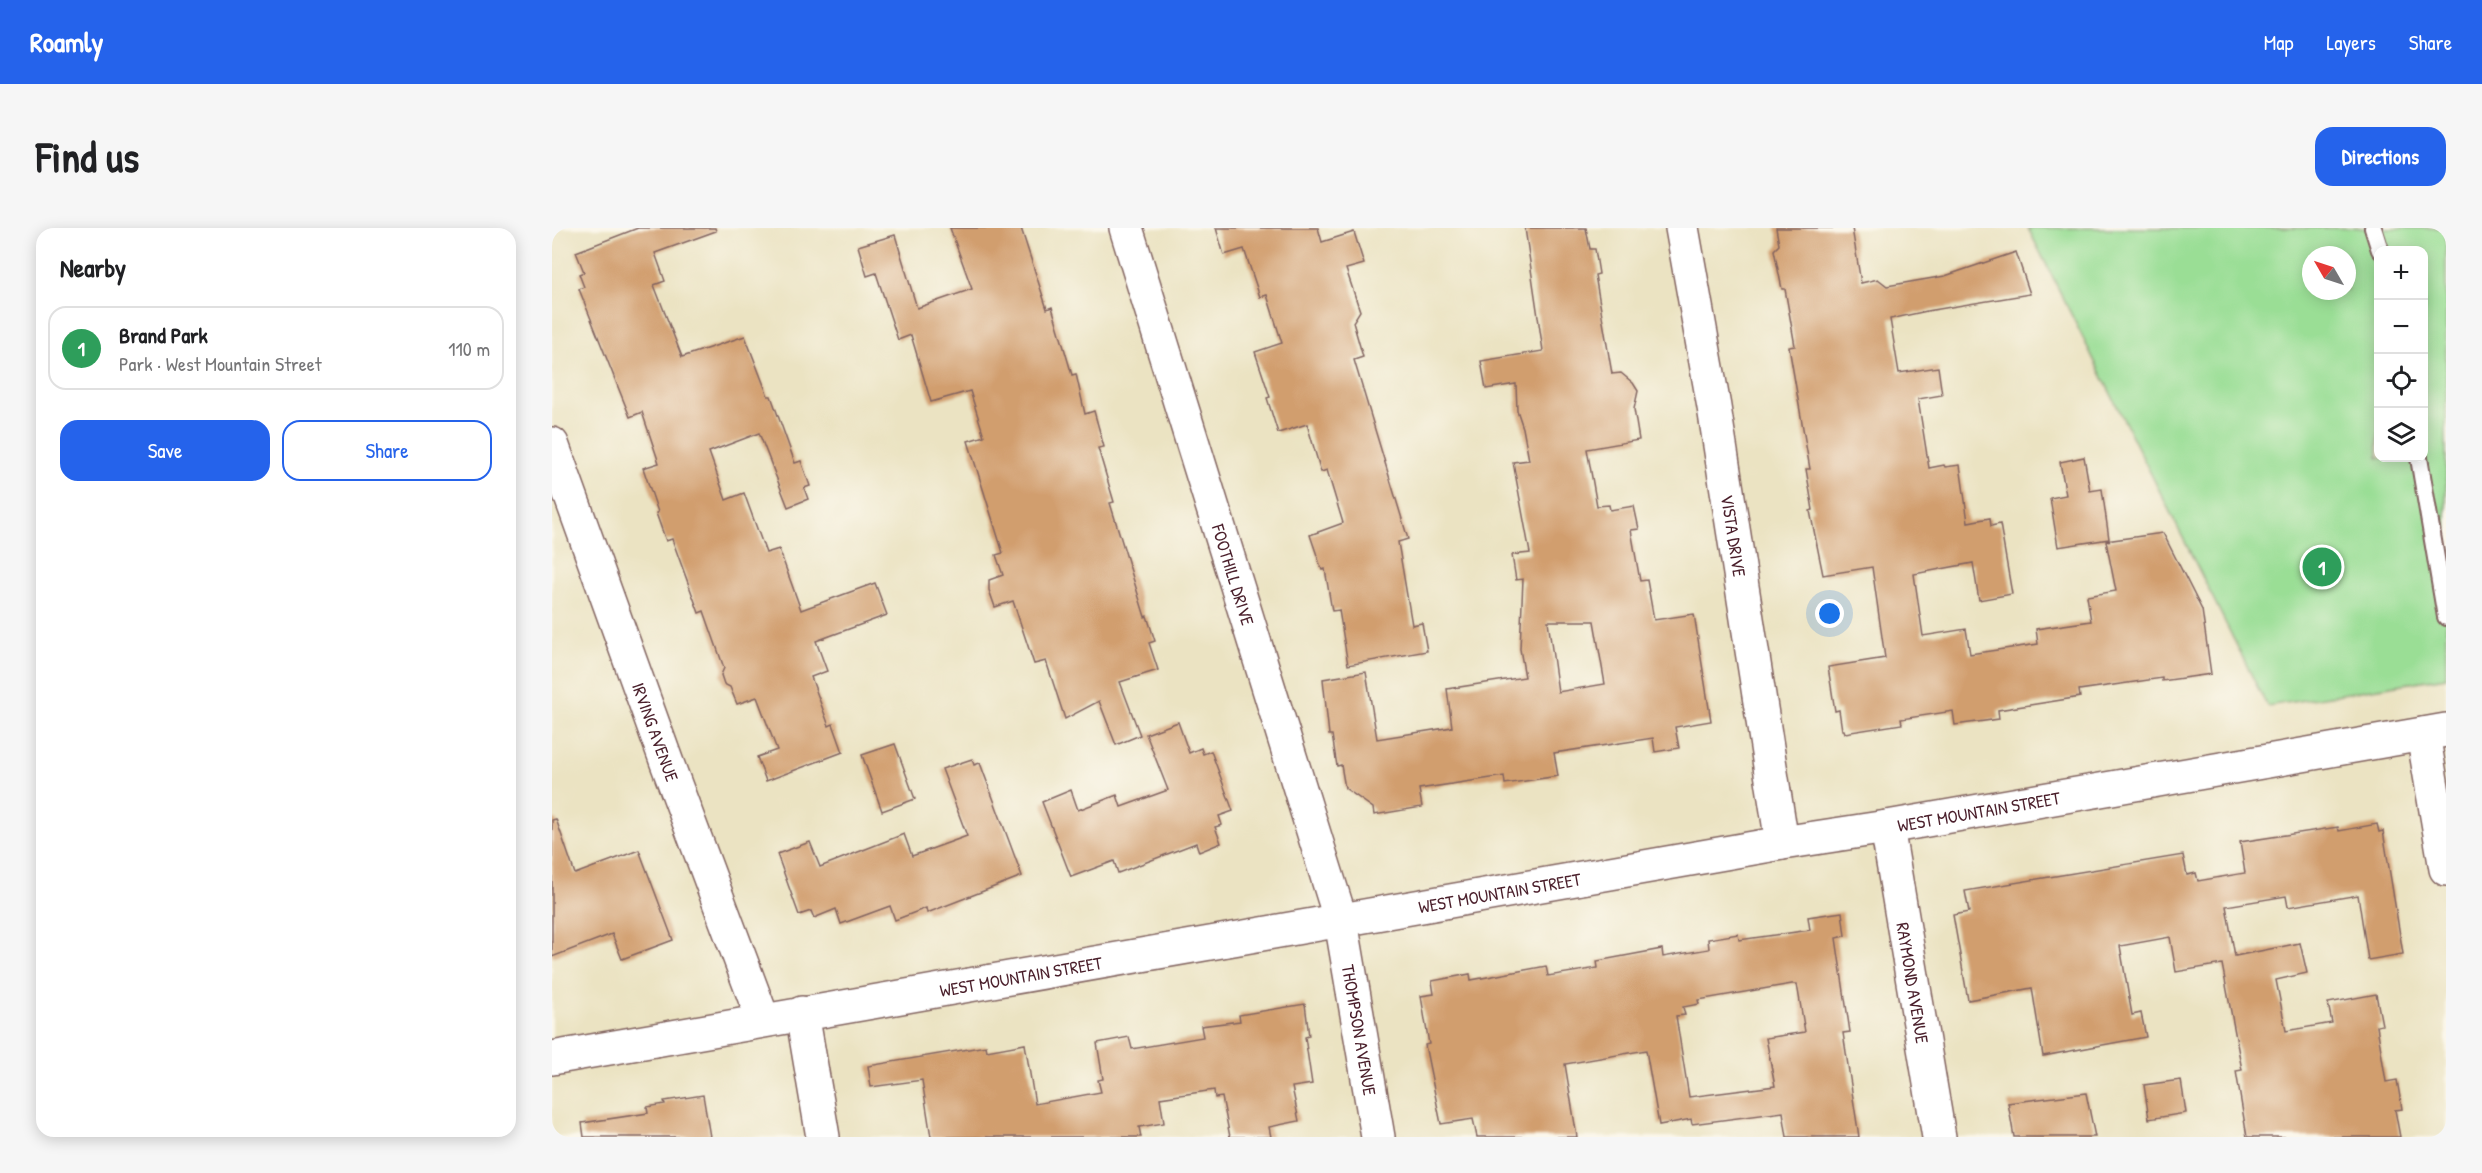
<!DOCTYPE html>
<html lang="en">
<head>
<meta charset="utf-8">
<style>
	body { margin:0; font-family:"Patrick Hand",sans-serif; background:#f6f6f6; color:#202124 }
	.controls { position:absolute; right:18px; top:18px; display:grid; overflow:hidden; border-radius:12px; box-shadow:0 3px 15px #0003 }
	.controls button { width:54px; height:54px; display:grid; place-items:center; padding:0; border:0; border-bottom:2px solid #e0e0e0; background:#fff; color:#202124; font:30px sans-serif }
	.compass { position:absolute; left:1750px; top:18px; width:54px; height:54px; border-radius:50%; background:#fff; box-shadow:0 3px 15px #0003; rotate:309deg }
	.you { position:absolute; left:1278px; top:386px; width:21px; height:21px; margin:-15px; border:4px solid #fff; border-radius:50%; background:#1a73e8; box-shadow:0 0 0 9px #1a73e833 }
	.badge { display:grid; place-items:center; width:39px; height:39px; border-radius:50%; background:#2563eb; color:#fff; font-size:20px; font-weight:700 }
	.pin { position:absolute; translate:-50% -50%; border:3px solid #fff; box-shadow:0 2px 6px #0006 }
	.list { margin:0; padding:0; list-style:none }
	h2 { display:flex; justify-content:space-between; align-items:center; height:78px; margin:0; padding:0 24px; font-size:26px }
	h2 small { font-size:20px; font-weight:400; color:#757577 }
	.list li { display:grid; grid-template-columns:39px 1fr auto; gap:18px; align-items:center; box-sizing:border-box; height:84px; margin:0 12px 12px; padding:0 12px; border:2px solid #e0e0e0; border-radius:18px }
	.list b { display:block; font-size:22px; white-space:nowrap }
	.list p { margin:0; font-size:20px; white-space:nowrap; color:#757577 }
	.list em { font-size:20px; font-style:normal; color:#757577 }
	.actions { display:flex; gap:12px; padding:18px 24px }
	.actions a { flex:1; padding:14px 0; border:2px solid #2563eb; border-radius:18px; text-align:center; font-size:21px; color:#2563eb }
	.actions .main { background:#2563eb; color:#fff }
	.icon { flex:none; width:33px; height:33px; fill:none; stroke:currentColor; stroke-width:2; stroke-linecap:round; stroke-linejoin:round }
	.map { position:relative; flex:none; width:1894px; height:909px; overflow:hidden; border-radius:18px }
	header { display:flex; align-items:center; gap:36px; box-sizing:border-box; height:84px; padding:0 30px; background:#2563eb; color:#fff }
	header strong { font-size:28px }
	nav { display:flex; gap:33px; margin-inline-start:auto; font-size:21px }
	.intro { display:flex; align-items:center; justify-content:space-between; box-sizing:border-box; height:144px; padding:0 36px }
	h1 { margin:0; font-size:42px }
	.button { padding:15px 27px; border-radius:18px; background:#2563eb; color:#fff; font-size:21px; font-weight:700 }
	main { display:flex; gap:36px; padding:0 36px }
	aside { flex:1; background:#fff; border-radius:18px; box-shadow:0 3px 15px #0003 }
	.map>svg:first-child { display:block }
	.green { fill:#9ade95; stroke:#727e60; stroke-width:1.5; fill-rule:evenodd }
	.building { fill:#d19e6e; fill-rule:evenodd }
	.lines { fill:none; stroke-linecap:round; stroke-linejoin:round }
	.lane-casing { stroke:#826460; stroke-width:20 }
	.street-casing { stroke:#826460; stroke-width:36 }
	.lane { stroke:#fff; stroke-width:16 }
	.street { stroke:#fff; stroke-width:33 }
	.labels { text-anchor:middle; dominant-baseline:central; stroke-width:5; stroke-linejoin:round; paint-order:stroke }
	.street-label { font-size:18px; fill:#4a1f2b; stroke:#fbf7ec }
</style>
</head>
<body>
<header>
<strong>Roamly</strong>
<nav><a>Map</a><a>Layers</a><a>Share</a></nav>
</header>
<div class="intro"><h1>Find us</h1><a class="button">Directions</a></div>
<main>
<aside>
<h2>Nearby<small></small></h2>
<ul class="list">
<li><span class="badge" style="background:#2e9e5b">1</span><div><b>Brand Park</b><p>Park · West Mountain Street</p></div><em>110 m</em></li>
</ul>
<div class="actions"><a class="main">Save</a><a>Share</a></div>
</aside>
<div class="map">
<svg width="1894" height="909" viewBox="0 0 1894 909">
	<rect width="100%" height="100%" fill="#fbf7ec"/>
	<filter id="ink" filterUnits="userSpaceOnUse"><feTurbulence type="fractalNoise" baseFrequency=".0167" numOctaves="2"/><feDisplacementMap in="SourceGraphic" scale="12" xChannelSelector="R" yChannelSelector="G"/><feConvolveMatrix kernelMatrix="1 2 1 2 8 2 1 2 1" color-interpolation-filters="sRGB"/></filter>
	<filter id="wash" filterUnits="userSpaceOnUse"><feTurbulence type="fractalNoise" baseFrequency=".008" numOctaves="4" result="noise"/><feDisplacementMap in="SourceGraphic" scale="24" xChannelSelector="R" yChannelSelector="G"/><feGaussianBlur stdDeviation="1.35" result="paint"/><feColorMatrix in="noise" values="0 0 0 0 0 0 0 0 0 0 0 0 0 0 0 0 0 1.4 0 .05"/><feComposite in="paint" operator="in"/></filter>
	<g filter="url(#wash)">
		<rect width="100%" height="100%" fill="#ebe3c2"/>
		<path class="green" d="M1476,0h418v449l-179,29zM1826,22h46v208h-46zM1759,27h36v36h-36z"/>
		<g id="blocks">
			<g class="building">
				<polygon points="86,0 163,0 164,3 103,25 113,53 102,57 130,129 193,108 216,168 219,168 243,235 249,233 258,258 252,260 256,271 236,279 207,205 157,224 174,272 192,265 214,325 227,321 249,382 323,355 335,387 264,413 275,443 259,449 277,498 281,496 291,524 214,553 205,529 225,522 205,469 185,476 178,459 172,456 169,447 172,440 152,383 147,385 120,311 114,313 104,285 106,284 91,240 107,235 90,184 78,189 27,61 32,59 27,46 32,44 24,24"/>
				<polygon points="398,0 469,0 495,81 500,79 520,147 524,146 533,186 542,183 552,219 546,220 562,274 558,275 593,389 595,388 603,413 597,415 606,442 568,454 588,507 564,517 547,473 513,491 494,433 482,436 461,373 443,379 437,362 437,352 451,347 444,327 451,325 416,213 432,208 418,163 379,174 359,107 346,112 324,45 315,48 306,18 343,7 365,80 420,61"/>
				<polygon points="664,0 766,0 770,14 802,4 812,36 794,41 808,83 801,94 811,129 802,132 856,311 846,314 860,397 870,395 875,423 796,437 787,382 780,383 773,341 770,342 758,307 791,295 775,242 769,244 755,196 726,205 715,170 718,169 703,124 730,115 715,67 708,69 692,21 672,27"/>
				<path d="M973,0h61l4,21h5l4,25 -4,1 17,99 9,-1 12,10 5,8 -4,18 5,31 -52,9 10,57 12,-1 1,5 24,-4 5,23 -8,1 9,51 7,-1 7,40 40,-6 17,107 -36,6 4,21 -24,4 -2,-14 -99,15 4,23 -53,8 -1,-8 -85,13 3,18 -48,8 -1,-7 -28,-20 -4,-23 -4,1 -5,-31h-3l-6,-56 43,-7 11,67 75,-12 -5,-38 78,-12 -5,-28 3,-70 -7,1 -4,-25 18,-2 -17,-91 16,-2 -6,-32 -6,-18 -1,-26 -30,5 -5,-28 62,-10zM996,393h46l11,63 -47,8z"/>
				<polygon points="1224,0 1300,0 1309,55 1326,51 1335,58 1393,48 1464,24 1478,66 1375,83 1338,91 1347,145 1386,139 1390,167 1366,171 1377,240 1392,237 1393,239 1408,237 1416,294 1438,290 1439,298 1448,296 1460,366 1427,372 1421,335 1362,346 1371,408 1414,401 1418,426 1486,416 1484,401 1539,393 1535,368 1564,363 1554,313 1611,305 1650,382 1659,446 1610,453 1610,450 1527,462 1528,469 1446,482 1447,491 1403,497 1401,483 1349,491 1350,496 1293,505 1292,502 1290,502 1287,482 1283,483 1276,439 1333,430 1320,339 1271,347 1258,283 1261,282 1254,241 1258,241 1237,119 1243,118 1233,61 1230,61 1222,22 1227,17"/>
				<polygon points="1532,229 1538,263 1550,261 1557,311 1506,319 1498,270 1514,267 1508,234"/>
				<polygon points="626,494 637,525 649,520 651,526 659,523 681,583 667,588 670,597 663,599 669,615 647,624 644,615 566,645 562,633 519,649 490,574 519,562 526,582 565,567 569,579 616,562 594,506"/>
				<polygon points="343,516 363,571 330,583 310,527"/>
				<polygon points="420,531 422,537 428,535 470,648 375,685 374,680 343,692 338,678 289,696 284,681 262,690 259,683 247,687 225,626 258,614 268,639 352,606 360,628 415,608 390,541"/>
				<polygon points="4,591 23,646 87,622 121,712 70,731 60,706 0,729 0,592"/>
				<polygon points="1825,596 1827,604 1831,603 1851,726 1816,732 1806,667 1736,679 1734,668 1674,678 1683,728 1748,715 1755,745 1724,752 1734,803 1780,795 1776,775 1824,766 1830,797 1825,798 1834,854 1845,852 1850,881 1843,882 1848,909 1695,909 1684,843 1690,842 1670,736 1624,744 1618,709 1568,718 1580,787 1589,785 1594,809 1491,828 1480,760 1416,772 1401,687 1417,684 1413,663 1631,627 1635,647 1644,645 1646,653 1693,645 1688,614 1786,599 1787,603"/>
				<path d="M1290,684l3,24 -9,2 14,94 -7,1 16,104h-72l-4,-25 -91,12 -1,-5 -32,6 -13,-75 -81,14 12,73h-100l-4,-18 -32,5 -16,-79 4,-1 -8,-48 13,-2 -2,-13 38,-7 1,6 75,-14 2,10 50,-8 -1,-7 65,-12 1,8 46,-8 -1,-10 30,-5 1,6 71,-10 -2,-13zM1240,756h5l8,48 -39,6 9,48 -86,11 -13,-81 9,-1 -2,-8 16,-3 -1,-4z"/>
				<polygon points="753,776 757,808 753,809 760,856 740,859 747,893 717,899 719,909 678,909 670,869 663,870 662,862 608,870 612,895 587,899 589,909 379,909 370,852 319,859 316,838 434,818 435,823 473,816 483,876 549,864 546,852 551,851 545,815 577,809 580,821 651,809 649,798 688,793 687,787"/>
				<polygon points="1629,852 1634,885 1597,891 1592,857"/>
				<polygon points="1534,865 1543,909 1462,909 1456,875"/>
				<polygon points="151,867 158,909 32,909 30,895 96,885 95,879 113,876 112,873"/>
			</g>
		</g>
	</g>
	<g filter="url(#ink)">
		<use href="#blocks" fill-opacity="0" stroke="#826460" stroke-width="1.5"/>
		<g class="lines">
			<g class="lane-casing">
				<g id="lane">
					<polyline points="1821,0 1828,22"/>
					<polyline points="1867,230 1894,389"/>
				</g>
			</g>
			<g class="street-casing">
				<g id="street">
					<path id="s1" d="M574,0l215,693 37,216"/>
					<path id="s2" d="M1130,0l32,179 68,436"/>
					<path id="s3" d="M0,216l115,319 96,257"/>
					<polyline points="1871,506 1894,641"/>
					<path id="s4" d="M1335,599l52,310"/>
					<polyline points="250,785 271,909"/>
					<path id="s5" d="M0,830l1230,-215 105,-16 559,-97"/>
				</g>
			</g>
			<use href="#lane" class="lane"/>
			<use href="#street" class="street"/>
		</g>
	</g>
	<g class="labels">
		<g class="street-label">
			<text stroke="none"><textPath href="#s2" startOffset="312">VISTA DRIVE</textPath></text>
			<text stroke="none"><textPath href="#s1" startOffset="363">FOOTHILL DRIVE</textPath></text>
			<text stroke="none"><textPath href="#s3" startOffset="306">IRVING AVENUE</textPath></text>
			<text stroke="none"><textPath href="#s5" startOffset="1448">WEST MOUNTAIN STREET</textPath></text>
			<text stroke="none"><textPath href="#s5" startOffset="962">WEST MOUNTAIN STREET</textPath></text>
			<text stroke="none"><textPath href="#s5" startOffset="476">WEST MOUNTAIN STREET</textPath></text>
			<text stroke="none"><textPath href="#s4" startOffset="158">RAYMOND AVENUE</textPath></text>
			<text stroke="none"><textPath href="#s1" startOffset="836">THOMPSON AVENUE</textPath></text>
		</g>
	</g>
</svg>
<div class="controls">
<button>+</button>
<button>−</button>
<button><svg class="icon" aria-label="locate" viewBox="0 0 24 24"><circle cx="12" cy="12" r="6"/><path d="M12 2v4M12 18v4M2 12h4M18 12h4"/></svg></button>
<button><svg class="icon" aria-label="layers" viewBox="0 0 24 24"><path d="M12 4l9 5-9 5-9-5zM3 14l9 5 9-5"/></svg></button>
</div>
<svg class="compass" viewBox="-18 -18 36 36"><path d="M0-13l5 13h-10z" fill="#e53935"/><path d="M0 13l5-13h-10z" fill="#757577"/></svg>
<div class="you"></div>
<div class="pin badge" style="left:1770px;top:339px;background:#2e9e5b">1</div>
</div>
</main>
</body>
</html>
